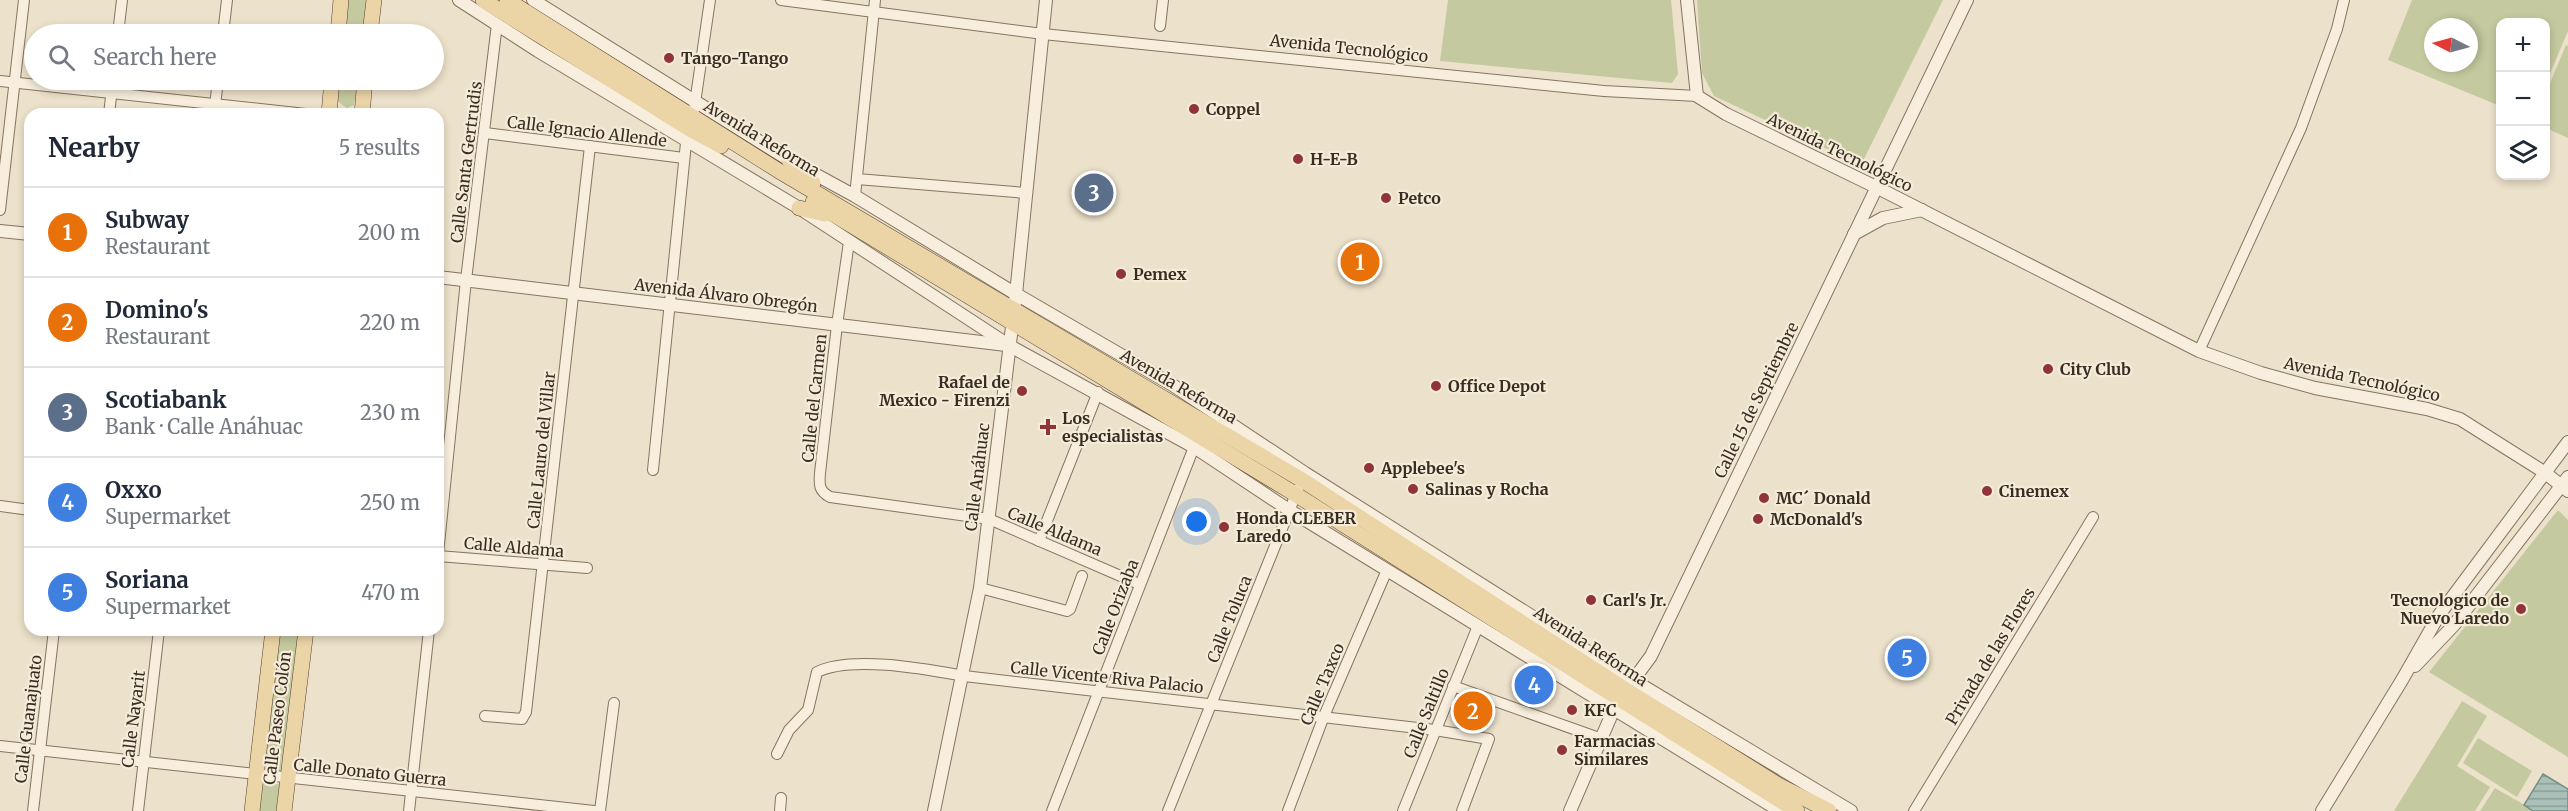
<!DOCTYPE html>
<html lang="en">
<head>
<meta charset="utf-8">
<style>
	body { margin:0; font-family:Merriweather,serif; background:#f6f6f7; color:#1f2937 }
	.controls { position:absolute; right:18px; top:18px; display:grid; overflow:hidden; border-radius:12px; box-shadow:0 3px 9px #0003 }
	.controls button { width:54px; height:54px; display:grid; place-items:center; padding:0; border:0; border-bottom:2px solid #e0e1e3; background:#fff; color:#1f2937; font:30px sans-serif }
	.compass { position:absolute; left:2424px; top:18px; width:54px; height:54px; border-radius:50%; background:#fff; box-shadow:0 3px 9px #0003; rotate:276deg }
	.you { position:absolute; left:1197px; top:522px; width:21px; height:21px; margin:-15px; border:4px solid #fff; border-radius:50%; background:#1a73e8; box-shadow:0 0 0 9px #1a73e833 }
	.badge { display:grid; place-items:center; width:39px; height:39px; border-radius:50%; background:#913437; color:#fff; font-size:20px; font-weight:700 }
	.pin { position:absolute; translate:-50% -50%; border:3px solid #fff; box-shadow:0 2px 6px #0006 }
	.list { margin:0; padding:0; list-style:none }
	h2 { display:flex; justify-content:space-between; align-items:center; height:78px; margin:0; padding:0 24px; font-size:26px }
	h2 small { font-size:20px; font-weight:400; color:#747a83 }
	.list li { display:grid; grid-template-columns:39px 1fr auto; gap:18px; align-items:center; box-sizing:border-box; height:90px; padding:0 24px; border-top:2px solid #e0e1e3 }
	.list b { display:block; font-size:22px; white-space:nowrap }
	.list p { margin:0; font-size:20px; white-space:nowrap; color:#747a83 }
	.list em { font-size:20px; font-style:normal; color:#747a83 }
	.icon { flex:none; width:33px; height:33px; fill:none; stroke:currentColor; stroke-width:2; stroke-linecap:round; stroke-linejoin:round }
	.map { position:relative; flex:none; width:2568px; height:811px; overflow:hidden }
	.search { position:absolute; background:#fff; box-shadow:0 3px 9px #0003; left:24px; top:24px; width:420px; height:66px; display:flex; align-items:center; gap:15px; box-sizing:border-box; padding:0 21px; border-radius:33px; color:#747a83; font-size:22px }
	.panel { position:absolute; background:#fff; box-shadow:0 3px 9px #0003; left:24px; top:108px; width:420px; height:528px; border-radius:18px }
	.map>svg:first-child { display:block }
	.green { fill:#c5c99f; fill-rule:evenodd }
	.water { fill:url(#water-rules); stroke:#718f87; stroke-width:1.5 }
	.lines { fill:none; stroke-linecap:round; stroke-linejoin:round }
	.minor-casing { stroke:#877460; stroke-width:12 }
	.tertiary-casing { stroke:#877460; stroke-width:14 }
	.primary-casing { stroke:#564233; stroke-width:16 }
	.minor { stroke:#f7eedd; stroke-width:10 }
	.tertiary { stroke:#f7eedd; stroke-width:12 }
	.primary { stroke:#ebd4a6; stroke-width:15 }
	.poi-dot { fill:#913437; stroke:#f4ebd9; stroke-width:2 }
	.labels { text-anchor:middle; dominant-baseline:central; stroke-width:4.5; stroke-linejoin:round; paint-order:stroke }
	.street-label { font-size:16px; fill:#392d22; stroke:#f4ebd9 }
	.poi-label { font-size:16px; font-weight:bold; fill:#392d22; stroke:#f4ebd9; text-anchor:start }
</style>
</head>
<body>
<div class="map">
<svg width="2568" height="811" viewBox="0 0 2568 811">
	<defs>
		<pattern id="water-rules" width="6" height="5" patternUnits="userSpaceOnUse" patternTransform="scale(1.5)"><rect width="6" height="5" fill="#aac1b9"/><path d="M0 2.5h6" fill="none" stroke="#8b9d96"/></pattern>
	</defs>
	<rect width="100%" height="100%" fill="#ece1ca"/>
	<g class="green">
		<polygon points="346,0 368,0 364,34 342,34"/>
		<polygon points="1448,0 1671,0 1678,74 1672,83 1440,61"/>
		<polygon points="1697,0 1943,0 1861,165 1714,96 1702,73"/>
		<path d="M2412,0h156v31l-22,52v-61h-46v84l-112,-46zM2433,27h36v36h-36z"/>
		<polygon points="2566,45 2568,46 2568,138 2546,128 2546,93"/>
		<polygon points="338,80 359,80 354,105 347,108 337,101"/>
		<polygon points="2558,510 2568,520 2568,757 2429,672"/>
		<polygon points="278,630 301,630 286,774 261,771"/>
		<polygon points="2462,701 2487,716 2457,766 2490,787 2475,811 2394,811"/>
		<polygon points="2478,738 2532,771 2517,797 2463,763"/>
		<polygon points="260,782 285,785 282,811 256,811"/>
		<polygon points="2495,788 2535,811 2480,811"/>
	</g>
	<polygon class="water" points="2543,774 2568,789 2568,811 2533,811 2524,805"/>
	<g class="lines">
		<g class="minor-casing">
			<g id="minor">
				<polyline points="781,0 1043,34 1604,91 1697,96"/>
				<polyline points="1160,26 1163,0"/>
				<polyline points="118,34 122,0"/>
				<polyline points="223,34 227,0"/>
				<polyline points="0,81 306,114"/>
				<polyline points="694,110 710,0"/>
				<polyline points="109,114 113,80"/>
				<polyline points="214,114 218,80"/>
				<polyline points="485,133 684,158"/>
				<polyline points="857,179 1026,193"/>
				<polyline points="855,196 875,0"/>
				<polyline points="0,210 24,0"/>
				<path d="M849,242l-12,83 -17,148c-1,12 -1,18 10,24l159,22 150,65"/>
				<polyline points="2199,351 2301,128 2337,29 2344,0"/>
				<polyline points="653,470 687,133"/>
				<polyline points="0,506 30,510"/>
				<polyline points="1039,541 1098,392"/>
				<polyline points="438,554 466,280 497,24"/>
				<polyline points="438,556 587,568"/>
				<polyline points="980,588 1067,611 1070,609 1082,576"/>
				<polyline points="1453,686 1599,738"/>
				<polyline points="485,716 522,719 526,712 590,146"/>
				<polyline points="0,746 594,811"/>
				<path d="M777,754l12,-24 19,-20 9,-38c34,-17 108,-3 147,4l471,54 54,9 -27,72"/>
				<polyline points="33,811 54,630"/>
				<polyline points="138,811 159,630"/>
				<polyline points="409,811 429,630"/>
				<polyline points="600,811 614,703"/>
				<polyline points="780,811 781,798"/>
				<polyline points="1052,811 1194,447"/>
				<polyline points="1168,811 1298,489"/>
				<polyline points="1288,811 1324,716 1387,570"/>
				<polyline points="1403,811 1478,626"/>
				<polyline points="1914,811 2093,517"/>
			</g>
		</g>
		<g class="tertiary-casing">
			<g id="tertiary">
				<polyline points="459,0 538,51 799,208 1010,346 1194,447 1289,510 1780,811"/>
				<polyline points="533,0 789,160 855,196 1016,294 1171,384 1305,473 1633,680 1851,811"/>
				<polyline points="1687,0 1697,96 1726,114 1876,187 2199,351 2261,373 2315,388 2427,409 2460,419 2544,472 2568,491"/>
				<polyline points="0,231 30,234"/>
				<polyline points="1854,234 1883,218 1922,210"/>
				<polyline points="438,277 1006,345"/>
				<polyline points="2415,666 2454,625 2568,477"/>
				<polyline points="1629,686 1651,656 1967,0"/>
				<polyline points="934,811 980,588 1016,294 1046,0"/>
				<polyline points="1570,811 1617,702"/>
				<polyline points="2322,811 2402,680 2439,615 2568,442"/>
			</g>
		</g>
		<g class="primary-casing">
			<g id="primary">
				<polyline points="483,0 688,128 721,146"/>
				<polyline points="507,0 779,171 1302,480 1626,690 1780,786 1829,811"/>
				<polyline points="338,34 341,0"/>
				<polyline points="370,34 374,0"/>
				<polyline points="329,114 332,80"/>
				<polyline points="362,114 365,80"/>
				<polyline points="789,160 813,183"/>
				<polyline points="813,202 1295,494 1797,811"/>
				<polyline points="799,208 825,214"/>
				<polyline points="252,811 273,630"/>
				<polyline points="284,811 306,630"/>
			</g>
		</g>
		<use href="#minor" class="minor"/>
		<use href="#tertiary" class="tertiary"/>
		<use href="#primary" class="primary"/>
	</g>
	<g class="poi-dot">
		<circle cx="669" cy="58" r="6"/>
		<circle cx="1194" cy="109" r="6"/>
		<circle cx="1298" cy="159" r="6"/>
		<circle cx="1386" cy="198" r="6"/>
		<circle cx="1121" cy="274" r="6"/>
		<circle cx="2048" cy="369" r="6"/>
		<circle cx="1436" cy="386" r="6"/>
		<circle cx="1022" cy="391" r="6"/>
		<path d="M1045 418h6v6h6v6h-6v6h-6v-6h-6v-6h6z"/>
		<circle cx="1369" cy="468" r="6"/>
		<circle cx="1413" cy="489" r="6"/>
		<circle cx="1987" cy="491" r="6"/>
		<circle cx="1764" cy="498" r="6"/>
		<circle cx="1758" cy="519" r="6"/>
		<circle cx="1224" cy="527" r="6"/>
		<circle cx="1591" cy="600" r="6"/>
		<circle cx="2521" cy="609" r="6"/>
		<circle cx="1572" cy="710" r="6"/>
		<circle cx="1562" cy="750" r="6"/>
	</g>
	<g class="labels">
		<g class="street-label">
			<text transform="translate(1349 48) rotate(6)">Avenida Tecnológico</text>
			<text transform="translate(587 131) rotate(7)">Calle Ignacio Allende</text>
			<text transform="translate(762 138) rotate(31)">Avenida Reforma</text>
			<text transform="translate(1840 152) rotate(26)">Avenida Tecnológico</text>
			<text transform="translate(466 162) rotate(-83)">Calle Santa Gertrudis</text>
			<text transform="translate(726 295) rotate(7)">Avenida Álvaro Obregón</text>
			<text transform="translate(2362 379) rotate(12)">Avenida Tecnológico</text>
			<text transform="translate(1179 386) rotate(30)">Avenida Reforma</text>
			<text transform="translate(814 398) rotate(-84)">Calle del Carmen</text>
			<text transform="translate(1756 400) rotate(-64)">Calle 15 de Septiembre</text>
			<text transform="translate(541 450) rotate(-84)">Calle Lauro del Villar</text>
			<text transform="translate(977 477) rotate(-83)">Calle Anáhuac</text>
			<text transform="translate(1055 531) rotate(23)">Calle Aldama</text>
			<text transform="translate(514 547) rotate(5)">Calle Aldama</text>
			<text transform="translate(1115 607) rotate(-69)">Calle Orizaba</text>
			<text transform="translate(1229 619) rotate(-68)">Calle Toluca</text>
			<text transform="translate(1591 646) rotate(33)">Avenida Reforma</text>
			<text transform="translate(1990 656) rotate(-59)">Privada de las Flores</text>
			<text transform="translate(1107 677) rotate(6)">Calle Vicente Riva Palacio</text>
			<text transform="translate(1322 684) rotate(-67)">Calle Taxco</text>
			<text transform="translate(1426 713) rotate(-68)">Calle Saltillo</text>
			<text transform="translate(277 718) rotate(-83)">Calle Paseo Colón</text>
			<text transform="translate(28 719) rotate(-83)">Calle Guanajuato</text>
			<text transform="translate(133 719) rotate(-83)">Calle Nayarit</text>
			<text transform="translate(370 772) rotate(6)">Calle Donato Guerra</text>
		</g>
		<g class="poi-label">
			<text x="681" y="58">Tango-Tango</text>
			<text x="1206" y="109">Coppel</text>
			<text x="1310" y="159">H-E-B</text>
			<text x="1398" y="198">Petco</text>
			<text x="1133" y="274">Pemex</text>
			<text x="2060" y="369">City Club</text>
			<text x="1010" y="382" text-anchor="end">Rafael de<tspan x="1010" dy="18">Mexico - Firenzi</tspan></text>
			<text x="1448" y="386">Office Depot</text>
			<text x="1062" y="418">Los<tspan x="1062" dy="18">especialistas</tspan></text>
			<text x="1381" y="468">Applebee's</text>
			<text x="1425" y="489">Salinas y Rocha</text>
			<text x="1999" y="491">Cinemex</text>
			<text x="1776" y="498">MC´ Donald</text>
			<text x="1236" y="518">Honda CLEBER<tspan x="1236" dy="18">Laredo</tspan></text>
			<text x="1770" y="519">McDonald's</text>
			<text x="1603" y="600">Carl's Jr.</text>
			<text x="2509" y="600" text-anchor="end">Tecnologico de<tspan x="2509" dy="18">Nuevo Laredo</tspan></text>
			<text x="1584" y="710">KFC</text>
			<text x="1574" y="741">Farmacias<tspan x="1574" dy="18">Similares</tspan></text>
		</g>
	</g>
</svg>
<div class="controls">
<button>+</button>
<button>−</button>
<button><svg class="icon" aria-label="layers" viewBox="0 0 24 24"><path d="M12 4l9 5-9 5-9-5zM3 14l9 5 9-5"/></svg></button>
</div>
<svg class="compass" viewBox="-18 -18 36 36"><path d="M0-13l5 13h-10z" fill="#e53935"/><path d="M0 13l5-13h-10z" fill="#747a83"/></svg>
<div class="you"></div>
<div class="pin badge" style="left:1360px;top:262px;background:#e8710a">1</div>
<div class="pin badge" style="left:1473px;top:711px;background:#e8710a">2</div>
<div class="pin badge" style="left:1094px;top:193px;background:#5c6f8a">3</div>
<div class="pin badge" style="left:1534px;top:685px;background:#3f7fe0">4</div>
<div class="pin badge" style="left:1907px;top:658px;background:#3f7fe0">5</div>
<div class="search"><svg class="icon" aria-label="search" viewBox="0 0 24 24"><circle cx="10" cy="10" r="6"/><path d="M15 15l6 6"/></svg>Search here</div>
<section class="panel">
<h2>Nearby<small>5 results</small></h2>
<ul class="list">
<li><span class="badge" style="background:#e8710a">1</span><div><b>Subway</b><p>Restaurant</p></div><em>200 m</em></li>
<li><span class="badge" style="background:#e8710a">2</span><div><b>Domino's</b><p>Restaurant</p></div><em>220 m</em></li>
<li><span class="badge" style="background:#5c6f8a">3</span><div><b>Scotiabank</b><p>Bank · Calle Anáhuac</p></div><em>230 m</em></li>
<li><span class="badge" style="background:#3f7fe0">4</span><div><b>Oxxo</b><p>Supermarket</p></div><em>250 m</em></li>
<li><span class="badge" style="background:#3f7fe0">5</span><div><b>Soriana</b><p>Supermarket</p></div><em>470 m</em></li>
</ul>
</section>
</div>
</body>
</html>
